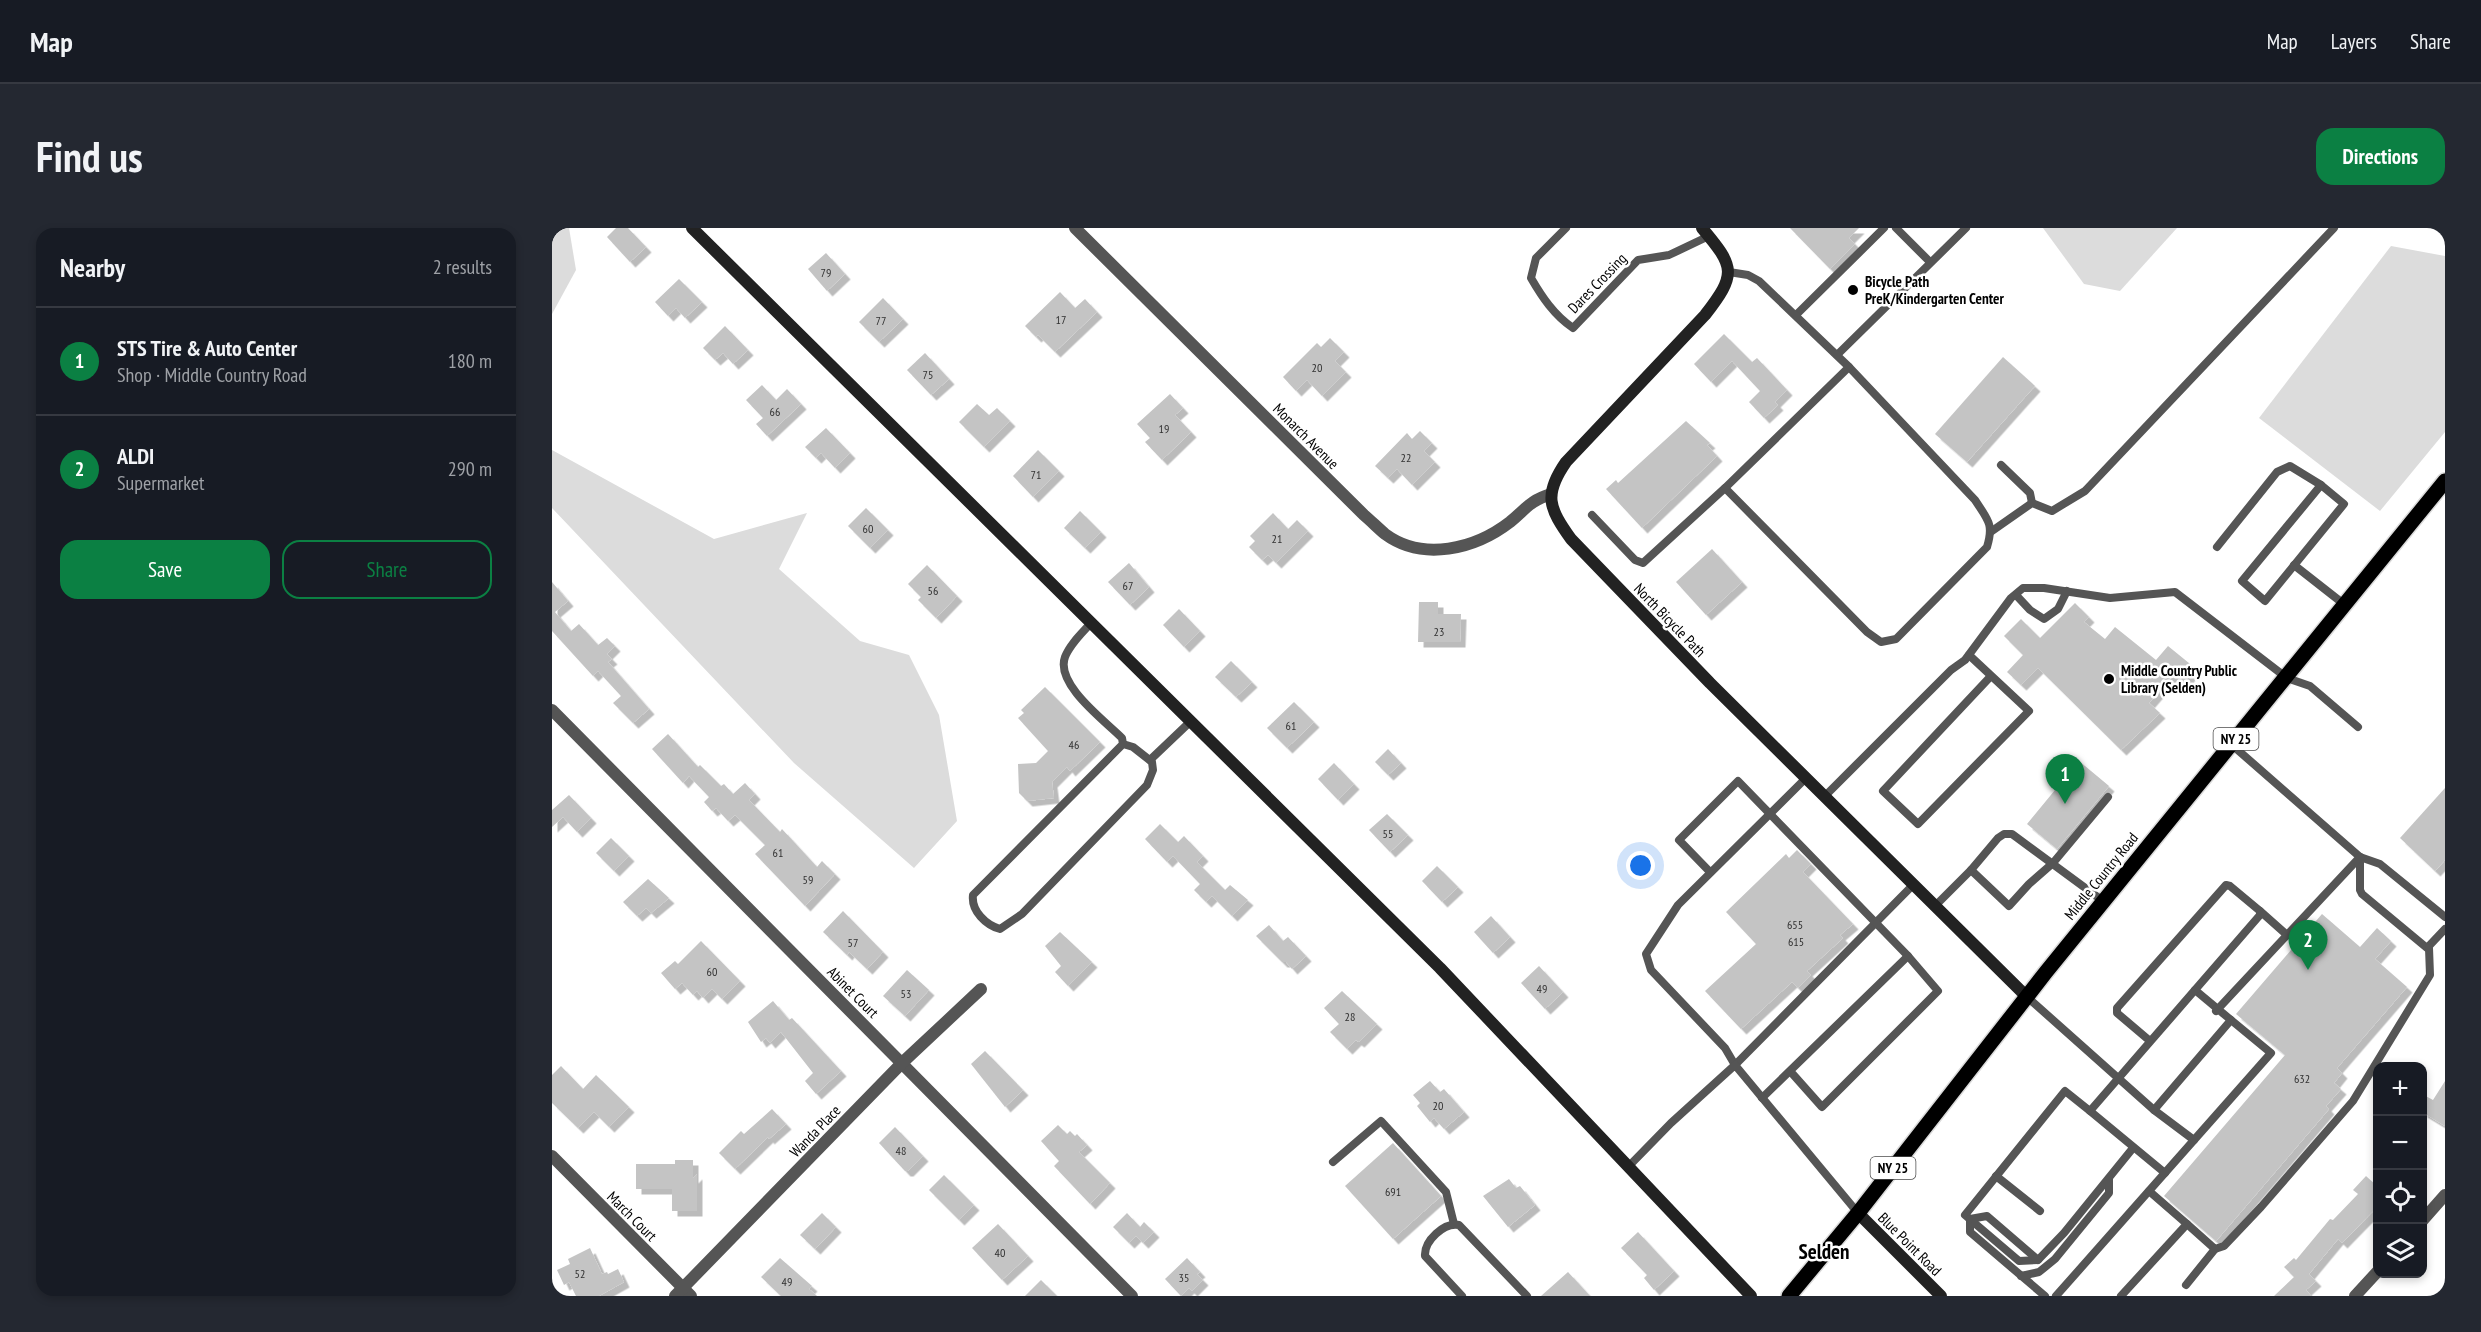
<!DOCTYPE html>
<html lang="en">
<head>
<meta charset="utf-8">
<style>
	body { margin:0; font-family:"PT Sans Narrow",sans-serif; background:#242831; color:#f1f3f6 }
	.controls { position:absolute; right:18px; bottom:18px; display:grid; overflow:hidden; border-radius:12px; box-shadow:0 3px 9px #0003 }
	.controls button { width:54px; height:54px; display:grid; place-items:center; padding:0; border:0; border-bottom:2px solid #363941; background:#171b24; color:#f1f3f6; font:30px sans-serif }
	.you { position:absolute; left:1089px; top:638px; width:21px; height:21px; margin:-15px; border:4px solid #fff; border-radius:50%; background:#1a73e8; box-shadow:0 0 0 9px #1a73e833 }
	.badge { display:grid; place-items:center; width:39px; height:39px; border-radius:50%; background:#0b8043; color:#fff; font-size:20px; font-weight:700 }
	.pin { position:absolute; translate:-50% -50px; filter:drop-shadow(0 2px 3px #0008) }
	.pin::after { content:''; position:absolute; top:32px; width:21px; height:18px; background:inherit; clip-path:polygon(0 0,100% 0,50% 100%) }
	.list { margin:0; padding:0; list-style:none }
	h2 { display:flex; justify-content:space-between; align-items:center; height:78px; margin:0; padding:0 24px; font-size:26px }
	h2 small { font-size:20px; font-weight:400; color:#9ea1a6 }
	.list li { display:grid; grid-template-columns:39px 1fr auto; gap:18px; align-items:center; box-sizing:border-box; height:108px; padding:0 24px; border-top:2px solid #363941 }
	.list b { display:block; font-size:22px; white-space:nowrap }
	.list p { margin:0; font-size:20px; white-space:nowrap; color:#9ea1a6 }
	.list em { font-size:20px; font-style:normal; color:#9ea1a6 }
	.actions { display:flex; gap:12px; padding:18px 24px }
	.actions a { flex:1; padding:14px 0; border:2px solid #0b8043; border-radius:18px; text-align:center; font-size:21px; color:#0b8043 }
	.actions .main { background:#0b8043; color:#fff }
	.icon { flex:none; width:33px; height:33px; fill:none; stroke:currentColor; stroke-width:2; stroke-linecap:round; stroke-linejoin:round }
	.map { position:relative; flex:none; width:1893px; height:1068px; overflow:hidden; border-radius:18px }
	header { display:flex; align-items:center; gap:36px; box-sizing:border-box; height:84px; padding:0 30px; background:#171b24; border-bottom:2px solid #363941 }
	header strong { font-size:28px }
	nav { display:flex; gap:33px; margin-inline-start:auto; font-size:21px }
	.intro { display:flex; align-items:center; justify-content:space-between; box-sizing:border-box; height:144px; padding:0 36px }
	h1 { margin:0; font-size:42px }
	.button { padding:15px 27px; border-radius:18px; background:#0b8043; color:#fff; font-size:21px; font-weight:700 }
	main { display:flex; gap:36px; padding:0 36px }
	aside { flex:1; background:#171b24; border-radius:18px; box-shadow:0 3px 9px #0003 }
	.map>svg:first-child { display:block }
	.green { fill:#dcdcdc }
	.building { fill:#c4c4c4; filter:url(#shadow) }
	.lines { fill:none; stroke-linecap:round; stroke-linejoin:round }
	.primary-casing { stroke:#dbdbdb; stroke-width:18 }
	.lane { stroke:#555; stroke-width:8 }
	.street { stroke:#555; stroke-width:12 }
	.secondary { stroke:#222; stroke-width:12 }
	.primary { stroke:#000; stroke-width:15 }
	.poi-dot { fill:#000; stroke:#fff; stroke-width:2 }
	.labels { text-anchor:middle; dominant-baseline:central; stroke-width:5; stroke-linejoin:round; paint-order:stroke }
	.number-label { font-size:12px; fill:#313131 }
	.shield { fill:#fff; stroke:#4c4c4c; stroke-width:1.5 }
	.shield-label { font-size:14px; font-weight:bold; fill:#000 }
	.poi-label { font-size:15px; font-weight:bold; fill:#000; stroke:#fff; text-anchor:start }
	.street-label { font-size:15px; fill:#000; stroke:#fff }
	.district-label { font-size:21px; font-weight:bold; fill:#000; stroke:#fff }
</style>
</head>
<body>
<header>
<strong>Map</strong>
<nav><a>Map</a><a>Layers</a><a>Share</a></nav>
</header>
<div class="intro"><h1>Find us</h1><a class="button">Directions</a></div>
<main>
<aside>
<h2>Nearby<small>2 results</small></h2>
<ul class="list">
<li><span class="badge">1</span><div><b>STS Tire &amp; Auto Center</b><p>Shop · Middle Country Road</p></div><em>180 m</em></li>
<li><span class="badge">2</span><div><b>ALDI</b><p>Supermarket</p></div><em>290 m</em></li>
</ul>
<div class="actions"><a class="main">Save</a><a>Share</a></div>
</aside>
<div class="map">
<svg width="1893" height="1068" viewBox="0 0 1893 1068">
	<defs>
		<filter id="shadow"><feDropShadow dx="5.5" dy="5.5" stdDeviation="0" flood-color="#0004"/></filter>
	</defs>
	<rect width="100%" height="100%" fill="#fff"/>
	<g class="green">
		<polygon points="0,0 17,0 24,42 0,86"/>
		<polygon points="1491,0 1625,0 1568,63 1532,56"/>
		<polygon points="1839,18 1893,28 1893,204 1828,283 1707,190"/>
		<polygon points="0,222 162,311 255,285 227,341 308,413 357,427 387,487 405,593 362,640 242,535 0,280"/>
	</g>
	<g class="building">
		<polygon points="64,0 76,0 94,19 78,34 55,9"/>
		<polygon points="1238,0 1307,0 1297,10 1303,16 1278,41"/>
		<polygon points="274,25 293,46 275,63 256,41"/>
		<polygon points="127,51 150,74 133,90 124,80 116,88 103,74"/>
		<polygon points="508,64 523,80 533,71 545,84 503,124 486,107 484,109 473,98"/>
		<polygon points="331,70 351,91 327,114 307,94"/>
		<polygon points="173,98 196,122 181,136 171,125 163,132 151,120"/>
		<polygon points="1172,106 1200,134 1205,130 1235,162 1223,174 1226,177 1212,190 1197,174 1208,163 1180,133 1159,154 1142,136"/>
		<polygon points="778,110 792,124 783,133 794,144 770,168 755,152 744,163 731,149 765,115 769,119"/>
		<polygon points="373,125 397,151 379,167 355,142"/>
		<polygon points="1451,129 1483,158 1415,234 1383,206"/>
		<polygon points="210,157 224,172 235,161 249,176 215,208 204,196 211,190 194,172"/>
		<polygon points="618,166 631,180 623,187 639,204 610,232 593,214 598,210 585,196"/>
		<polygon points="425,176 437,187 445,180 458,193 432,219 407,194"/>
		<polygon points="1134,193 1158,215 1155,217 1165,228 1090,300 1054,261 1064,252 1066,255"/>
		<polygon points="274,200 298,225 283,240 269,225 264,230 253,219"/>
		<polygon points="868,203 880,215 872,223 883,234 860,257 845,241 836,250 823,238 855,205 860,211"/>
		<polygon points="486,222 507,243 481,269 461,248"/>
		<polygon points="314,280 336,302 318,320 296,298"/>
		<polygon points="528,283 549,304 533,320 512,300"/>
		<polygon points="721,285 736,301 745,292 756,303 724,335 716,327 710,332 697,319 703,313 698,308"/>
		<polygon points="1160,321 1190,354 1154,387 1124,354"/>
		<polygon points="577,335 597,359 578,377 556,354"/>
		<polygon points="375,337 405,368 384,390 366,372 369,369 356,356"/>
		<polygon points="0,354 16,373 3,384 19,403 27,396 46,417 55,410 63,418 55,426 60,431 56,434 97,481 81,495 61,475 69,468 46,443 41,448 0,403"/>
		<polygon points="867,374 886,374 886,386 909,386 908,414 866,414"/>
		<polygon points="1523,375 1537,389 1532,394 1553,411 1563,399 1604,432 1616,418 1643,440 1632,455 1621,447 1597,475 1608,485 1569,522 1486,440 1469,457 1455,444 1471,427 1452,408 1469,391 1488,410"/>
		<polygon points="627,381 648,403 632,419 611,397"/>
		<polygon points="679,433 700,454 684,469 663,449"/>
		<polygon points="493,459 548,514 518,543 515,539 500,554 502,570 475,573 467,565 466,536 484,535 496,523 466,490 472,485 469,482"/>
		<polygon points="742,474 762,494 735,520 715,500"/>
		<polygon points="116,506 146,539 148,537 169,558 172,556 181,566 193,555 203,566 197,572 228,604 230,601 265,639 270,633 283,646 253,678 203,626 213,617 183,587 176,593 164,580 160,583 152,574 157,569 137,548 131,555 100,521"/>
		<polygon points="836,521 849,535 836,547 823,534"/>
		<polygon points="1517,533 1523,538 1527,533 1557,558 1505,621 1475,596 1503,562 1497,557"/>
		<polygon points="782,535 802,556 786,572 766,551"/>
		<polygon points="1893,560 1893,632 1883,643 1848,610"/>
		<polygon points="17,567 39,590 25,604 11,589 0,599 0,582"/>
		<polygon points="835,586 856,607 838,624 817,602"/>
		<polygon points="608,596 626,614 632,608 651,628 645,634 673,662 678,657 696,672 680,688 660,668 654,674 642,662 648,656 621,628 615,634 593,611"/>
		<polygon points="59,610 77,628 62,643 44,625"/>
		<polygon points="1245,622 1259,636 1251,644 1301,696 1288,707 1291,710 1255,743 1259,747 1246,760 1240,754 1189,801 1153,763 1204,716 1174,684 1234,626 1237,630"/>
		<polygon points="885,638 906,659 890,674 870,653"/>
		<polygon points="96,651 117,670 99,685 94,680 85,688 71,674"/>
		<polygon points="291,683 331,724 315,741 297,724 295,727 271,704"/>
		<polygon points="1770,686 1808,719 1825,700 1839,713 1823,731 1855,759 1785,840 1790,845 1782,855 1789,861 1774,878 1777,881 1664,1013 1612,968 1733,827 1684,786"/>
		<polygon points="939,688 958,709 941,725 922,704"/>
		<polygon points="717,697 731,713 736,709 754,728 740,741 734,734 730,734 704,708"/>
		<polygon points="508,704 540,734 516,758 503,744 509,738 493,718"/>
		<polygon points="149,713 188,753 170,771 160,761 151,770 145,763 141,767 130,755 123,761 109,745 123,733 126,736"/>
		<polygon points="987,738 1011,764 993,781 969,755"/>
		<polygon points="355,742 377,762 353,788 331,768"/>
		<polygon points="790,763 825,796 807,814 804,812 795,821 778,804 787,796 772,780"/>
		<polygon points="221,773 237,792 240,790 289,843 264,866 253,853 261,845 229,804 218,815 214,810 209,814 196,794"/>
		<polygon points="433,823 471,862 453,879 419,836"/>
		<polygon points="9,838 31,861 44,847 77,879 57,899 42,884 26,900 0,875 0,847"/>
		<polygon points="878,853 888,864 892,861 912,884 892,901 882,890 878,894 865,878 868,875 861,867"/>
		<polygon points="1893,853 1893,898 1870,884 1870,866 1881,872"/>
		<polygon points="220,881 234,896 217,911 216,909 183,941 167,925 189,903 192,906"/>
		<polygon points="506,897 515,906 518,903 523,908 525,906 535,917 527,924 558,955 538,976 502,938 507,933 489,913"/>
		<polygon points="343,899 371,928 356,943 353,943 327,915"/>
		<polygon points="841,915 889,968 841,1011 793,958"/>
		<polygon points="123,932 141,932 141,950 145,946 145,983 120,983 120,961 84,961 84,936 123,936"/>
		<polygon points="392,947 422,977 407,992 377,962"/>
		<polygon points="1814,948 1826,959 1826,978 1790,1015 1786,1011 1757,1046 1764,1053 1754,1062 1759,1068 1722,1068 1742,1049 1732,1039 1742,1030 1744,1032 1778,991 1781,992 1806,966 1801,962"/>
		<polygon points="957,951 964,960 968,958 983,977 956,999 931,968"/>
		<polygon points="270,985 284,999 263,1021 248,1007"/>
		<polygon points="575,985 588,999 592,994 602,1004 591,1015 584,1008 577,1015 561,999"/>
		<polygon points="446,996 476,1028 450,1052 420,1020"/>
		<polygon points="1086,1004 1122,1043 1102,1062 1092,1050 1095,1047 1069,1020"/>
		<polygon points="38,1020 50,1046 55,1044 56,1046 66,1041 72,1054 47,1068 24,1068 17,1054 12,1057 5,1042 18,1036 16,1031"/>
		<polygon points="228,1030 260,1058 257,1061 265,1068 229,1068 209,1049"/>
		<polygon points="635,1030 648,1044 645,1046 651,1052 640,1063 637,1060 629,1068 613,1051"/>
		<polygon points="1016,1044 1038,1068 989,1068"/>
		<polygon points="489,1052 505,1068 473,1068"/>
	</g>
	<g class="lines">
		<g class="primary-casing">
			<polyline id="primary" points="1237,1068 1306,985 1494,744 1893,253"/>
		</g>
		<g class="lane">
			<path d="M1014,0l-30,30 -5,20c11,19 23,37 42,50l65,-68 31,-5 40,-19"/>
			<polyline points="1344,0 1378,34"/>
			<polyline points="1244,87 1332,0"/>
			<polyline points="1285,127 1414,0"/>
			<polyline points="1449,237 1478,265 1480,275"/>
			<polygon points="1769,257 1792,276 1713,373 1690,353"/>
			<path d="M1173,260l142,144 14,10 15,-3 91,-92c7,-23 1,-27 -12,-47l-126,-133"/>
			<polyline points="1040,287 1083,332 1091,335 1173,260 1297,139 1207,53 1196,47 1177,44"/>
			<polyline points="1440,303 1480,275 1500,283 1533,263 1782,0"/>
			<polyline points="1665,319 1725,244 1738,238 1769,257"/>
			<polyline points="1742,337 1793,377"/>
			<polyline points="1464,367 1478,382 1492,391 1506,381 1515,363"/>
			<path d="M539,395c-9,10 -21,21 -26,34 -10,27 39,63 57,81l1,6 -150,151c-2,16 13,30 27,34l22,-15 125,-129 6,-15 -1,-8 -19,-15 -10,-3"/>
			<polyline points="1417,427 1477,483 1366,596 1331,563 1439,448"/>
			<polyline points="1680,517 1808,629 1828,636 1893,689"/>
			<polyline points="598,532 639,493"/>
			<polyline points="1254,550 1126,677 1094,726 1099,742 1173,820 1183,837 1361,657"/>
			<polyline points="1272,569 1399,442 1413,432 1459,370 1471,360 1492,360 1558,370 1623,364 1735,450 1758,458 1806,499"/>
			<polyline points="1808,629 1808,662 1810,666 1875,720 1893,701"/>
			<polyline points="1419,642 1457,678 1477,656 1501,635 1556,569"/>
			<polyline points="1158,644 1127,612 1186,553 1356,728"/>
			<polyline points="1382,679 1419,642 1446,610 1452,606 1460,606 1551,673"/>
			<polyline points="1708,683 1735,707"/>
			<polyline points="1643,762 1679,792"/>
			<polyline points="1474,768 1602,882 1642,912"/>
			<polyline points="1664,783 1808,629"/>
			<polyline points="1210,870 1356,728 1386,763 1270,879 1238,843"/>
			<polyline points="1538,883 1613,945"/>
			<polyline points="1581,920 1512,1005 1486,1032 1467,1033 1413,987 1513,863 1538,883 1708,687 1708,683 1678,658 1674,657 1565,780 1565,785 1598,813"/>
			<polyline points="781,934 829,893 894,964 902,996"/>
			<polyline points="1076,939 1119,895 1183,837 1306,985"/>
			<polyline points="1444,948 1488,983"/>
			<polyline points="1418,991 1418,1004 1493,1068"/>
			<polyline points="1418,991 1435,988 1486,1032"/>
			<polyline points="1635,996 1663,1021 1672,1018 1709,979 1801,873 1878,747 1877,720"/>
			<polyline points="1469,1048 1487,1044 1503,1031 1557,965 1557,951"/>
			<polyline points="1634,1057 1663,1021"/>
			<path d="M910,1068l-37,-40c-1,-15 19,-34 34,-31l68,71"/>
			<polyline points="1504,1068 1719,825 1679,792 1602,882"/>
			<polyline points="1569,1068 1635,996 1597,963"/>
		</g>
		<g class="street">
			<path d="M523,0l289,287c7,6 14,13 21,19 38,28 90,15 125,-12 16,-13 19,-21 41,-28"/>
			<polyline points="0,482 580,1068"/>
			<polyline points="0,928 139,1068"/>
			<polyline points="1870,993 1893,967"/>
			<polyline points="123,1068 350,835 429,761"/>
			<polyline points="1803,1068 1826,1043"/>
		</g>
		<g class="secondary">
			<polyline points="140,0 888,740 1199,1068"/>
			<path d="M1150,0c33,39 35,46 3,87l-139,147c-23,33 -17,46 5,77l139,144 316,313"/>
			<polyline points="1306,985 1389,1068"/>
		</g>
		<use href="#primary" class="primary"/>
	</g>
	<g class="poi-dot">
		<circle cx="1301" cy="62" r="6"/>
		<circle cx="1557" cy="451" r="6"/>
	</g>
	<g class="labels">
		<g class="number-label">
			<text x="274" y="44">79</text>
			<text x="509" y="91">17</text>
			<text x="329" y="92">77</text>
			<text x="765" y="139">20</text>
			<text x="376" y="146">75</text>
			<text x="223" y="183">66</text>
			<text x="612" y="200">19</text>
			<text x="854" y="229">22</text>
			<text x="484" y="246">71</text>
			<text x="316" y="300">60</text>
			<text x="725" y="310">21</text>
			<text x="576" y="357">67</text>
			<text x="381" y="362">56</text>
			<text x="887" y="403">23</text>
			<text x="739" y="497">61</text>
			<text x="522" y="516">46</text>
			<text x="836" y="605">55</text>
			<text x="226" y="624">61</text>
			<text x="256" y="651">59</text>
			<text x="1243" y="696">655</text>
			<text x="1244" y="713">615</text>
			<text x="301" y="714">57</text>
			<text x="160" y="743">60</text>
			<text x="990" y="760">49</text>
			<text x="354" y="765">53</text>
			<text x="798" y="788">28</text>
			<text x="1750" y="850">632</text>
			<text x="886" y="877">20</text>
			<text x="349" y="922">48</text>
			<text x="841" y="963">691</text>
			<text x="448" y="1024">40</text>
			<text x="28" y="1045">52</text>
			<text x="632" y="1049">35</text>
			<text x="235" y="1053">49</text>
		</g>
		<g class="shield">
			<rect x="1661.5" y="500" width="45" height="22" rx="4.5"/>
			<rect x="1318.5" y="929" width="45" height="22" rx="4.5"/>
		</g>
		<g class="shield-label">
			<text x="1684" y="511">NY 25</text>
			<text x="1341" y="940">NY 25</text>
		</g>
		<g class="poi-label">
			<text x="1313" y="53">Bicycle Path<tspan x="1313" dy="17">PreK/Kindergarten Center</tspan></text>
			<text x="1569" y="442">Middle Country Public<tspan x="1569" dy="17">Library (Selden)</tspan></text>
		</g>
		<g class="street-label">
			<text transform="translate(1045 55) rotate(-46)">Dares Crossing</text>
			<text transform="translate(754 208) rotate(45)">Monarch Avenue</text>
			<text transform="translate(1118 392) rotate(46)">North Bicycle Path</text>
			<text transform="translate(1549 648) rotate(-51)">Middle Country Road</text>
			<text transform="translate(301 764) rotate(45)">Abinet Court</text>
			<text transform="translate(263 903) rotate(-46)">Wanda Place</text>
			<text transform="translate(80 988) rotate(45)">March Court</text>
			<text transform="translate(1358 1016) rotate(45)">Blue Point Road</text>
		</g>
		<g class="district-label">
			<text x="1272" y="1023">Selden</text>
		</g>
	</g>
</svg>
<div class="controls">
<button>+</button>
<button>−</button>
<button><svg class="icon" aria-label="locate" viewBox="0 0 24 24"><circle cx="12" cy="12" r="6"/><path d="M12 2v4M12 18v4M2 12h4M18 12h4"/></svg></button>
<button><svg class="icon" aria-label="layers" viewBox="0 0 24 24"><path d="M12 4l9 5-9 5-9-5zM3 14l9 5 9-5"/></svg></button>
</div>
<div class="you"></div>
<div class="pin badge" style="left:1513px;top:576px">1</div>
<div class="pin badge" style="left:1756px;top:742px">2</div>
</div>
</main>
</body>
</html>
